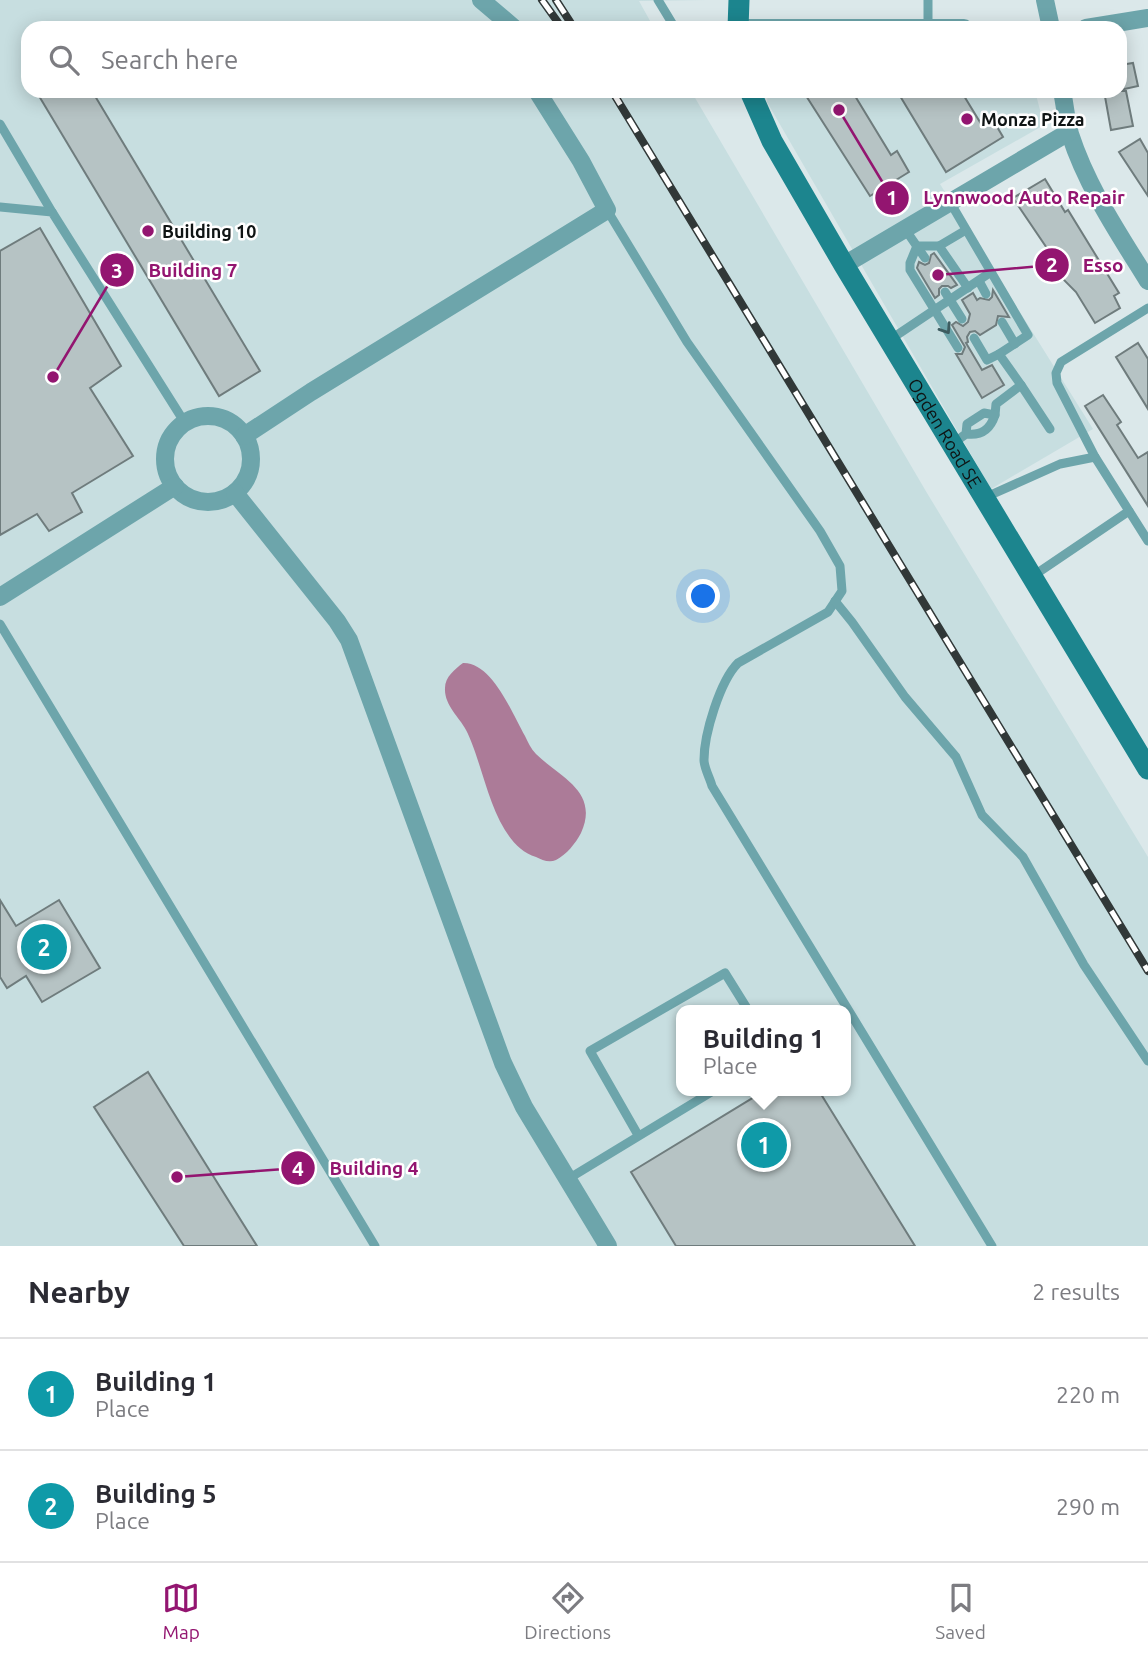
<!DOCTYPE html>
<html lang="en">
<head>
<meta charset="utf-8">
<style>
	body { margin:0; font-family:Ubuntu,sans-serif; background:#f2f2f3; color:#2b2b33 }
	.you { position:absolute; left:704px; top:597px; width:24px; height:24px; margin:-18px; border:5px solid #fff; border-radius:50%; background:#1a73e8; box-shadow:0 0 0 10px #1a73e833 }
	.badge { display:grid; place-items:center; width:46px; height:46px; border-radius:50%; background:#931570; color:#fff; font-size:23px; font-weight:700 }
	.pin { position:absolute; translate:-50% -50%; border:4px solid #fff; box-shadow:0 2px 7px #0006 }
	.popup { position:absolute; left:676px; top:1005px; width:175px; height:91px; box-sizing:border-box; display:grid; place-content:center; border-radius:14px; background:#fff; filter:drop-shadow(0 2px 5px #0005); font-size:23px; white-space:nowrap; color:#7c7c81 }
	.popup b { font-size:26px; color:#2b2b33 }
	.popup::after { content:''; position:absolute; left:50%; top:100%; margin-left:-14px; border:14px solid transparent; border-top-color:#fff }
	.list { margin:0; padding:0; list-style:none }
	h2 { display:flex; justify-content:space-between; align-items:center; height:91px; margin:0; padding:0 28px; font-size:30px }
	h2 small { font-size:23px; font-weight:400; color:#7c7c81 }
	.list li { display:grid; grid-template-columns:46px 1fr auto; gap:21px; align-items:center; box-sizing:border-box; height:112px; padding:0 28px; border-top:2px solid #e1e1e2 }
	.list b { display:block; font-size:26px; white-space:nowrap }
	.list p { margin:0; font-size:23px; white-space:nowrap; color:#7c7c81 }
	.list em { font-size:23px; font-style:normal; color:#7c7c81 }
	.icon { flex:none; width:38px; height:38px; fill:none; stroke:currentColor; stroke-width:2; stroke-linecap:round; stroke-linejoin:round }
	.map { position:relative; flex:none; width:1148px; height:1246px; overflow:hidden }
	.search { position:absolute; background:#fff; box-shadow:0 4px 18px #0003; left:21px; right:21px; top:21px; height:77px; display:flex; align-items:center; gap:18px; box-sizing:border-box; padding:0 24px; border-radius:21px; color:#7c7c81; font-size:26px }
	.sheet { height:315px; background:#fff }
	nav { display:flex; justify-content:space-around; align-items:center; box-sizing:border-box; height:98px; border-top:2px solid #e1e1e2; background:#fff; font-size:19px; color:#7c7c81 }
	nav a { display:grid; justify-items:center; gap:4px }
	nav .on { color:#931570 }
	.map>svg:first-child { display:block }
	.built { fill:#c7dee0; fill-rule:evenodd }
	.water { fill:#ac7b98 }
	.building { fill:#b6c3c4; stroke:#6f7c7d; stroke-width:2 }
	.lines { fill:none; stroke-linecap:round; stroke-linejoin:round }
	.lane { stroke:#6da5ab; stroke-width:9 }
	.street { stroke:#6da5ab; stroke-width:18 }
	.secondary { stroke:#1c858e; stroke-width:21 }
	.rail-casing { stroke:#313838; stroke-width:8 }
	.rail { stroke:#fff; stroke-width:5; stroke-dasharray:16; stroke-linecap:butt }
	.oneway { stroke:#3e5c60 }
	.poi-dot { fill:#931570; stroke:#fff; stroke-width:2.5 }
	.labels { text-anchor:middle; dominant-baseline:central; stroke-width:5; stroke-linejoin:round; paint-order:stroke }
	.poi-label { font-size:18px; font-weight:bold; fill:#0f1414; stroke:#fff; text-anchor:start }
	.street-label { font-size:18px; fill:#0f1414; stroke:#fff }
	.leader { fill:none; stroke:#931570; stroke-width:2.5 }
	.callout-dot { fill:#931570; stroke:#fff; stroke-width:2.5 }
	.mark-label { font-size:21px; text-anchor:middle; font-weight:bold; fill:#fff }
	.callout-label { font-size:19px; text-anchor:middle; font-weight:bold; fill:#931570; stroke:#fff; stroke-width:5; stroke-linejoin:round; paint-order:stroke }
</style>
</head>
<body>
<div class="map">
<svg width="1148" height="1246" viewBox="0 0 1148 1246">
	<rect width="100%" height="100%" fill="#dbe8ea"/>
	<g class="built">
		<path d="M0,0h706l-67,1 15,27h-626v63h663l236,402 221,364v389h-1148zM682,1010h164v81h-164z"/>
		<polygon points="768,91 1035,91 1044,125 940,184 1093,429 991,489 767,102"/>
	</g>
	<path class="water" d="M463,663c29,-1 49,50 62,73 3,6 6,13 11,18 23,23 64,37 45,79 -5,10 -15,22 -25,27 -7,3 -14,0 -20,-3 -44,-14 -51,-91 -70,-127 -7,-13 -22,-25 -21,-42 0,-11 10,-19 18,-25z"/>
	<g class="building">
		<polygon points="1133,63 1138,86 1120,90 1120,65"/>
		<polygon points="36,91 92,91 260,371 219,396"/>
		<polygon points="803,91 852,91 891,155 897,151 909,172 870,196"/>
		<polygon points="897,91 961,91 983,127 993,120 1003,137 946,172"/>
		<polygon points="1104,91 1126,91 1133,126 1111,130"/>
		<polygon points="1140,139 1148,153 1148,196 1119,152"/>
		<polygon points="1045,179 1065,212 1068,210 1119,293 1114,296 1120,308 1095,323 1076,292 1060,276 1054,265 1057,263 1013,198"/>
		<polygon points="40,228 121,366 90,388 133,456 72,493 82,512 49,531 37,514 0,535 0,251"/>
		<polygon points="934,253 957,285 951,288 948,286 942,286 939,289 939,295 935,298 917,268 919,262 925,265 929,263 931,255"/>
		<polygon points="993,290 1009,317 998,316 996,325 980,335 975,331 970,332 967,337 968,342 966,343 982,370 992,365 1004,385 982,398 956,354 962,354 965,347 952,325 956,322 963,326 968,322 970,314 962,300 973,293 977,300 980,298 989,300 992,297"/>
		<polygon points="1138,343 1148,359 1148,409 1116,357"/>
		<polygon points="1103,395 1121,422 1117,425 1138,458 1148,452 1148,506 1085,406"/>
		<polygon points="0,900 16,926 59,900 100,968 42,1002 26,976 7,988 0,977"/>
		<polygon points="148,1072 257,1246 184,1246 94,1107"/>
		<polygon points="764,1091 819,1091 915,1246 676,1246 631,1172"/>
	</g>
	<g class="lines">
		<g class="lane">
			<polyline points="658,0 675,28"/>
			<polyline points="928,0 928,28"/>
			<polyline points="0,124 52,212"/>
			<polyline points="950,202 1028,335 999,354 1021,385 996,404 995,415"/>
			<polyline points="0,207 52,212 185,423"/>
			<path d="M607,210l80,132 133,189 20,35 2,25 -14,21 -90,51c-18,18 -34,71 -34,97 0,8 6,18 8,26l280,460"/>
			<polyline points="905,229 925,258"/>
			<polyline points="939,246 966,230"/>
			<polyline points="979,281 986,294"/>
			<polyline points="945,292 962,319"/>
			<polyline points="1148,308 1061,362 1056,373 1057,383 1095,457 1148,541"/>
			<polyline points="1002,322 1015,344"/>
			<polyline points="974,338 987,360 999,354"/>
			<polyline points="891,339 991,272"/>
			<polyline points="958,348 910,270 910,263 917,246 939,246 968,288"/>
			<polyline points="1021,385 1050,429"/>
			<path d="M952,444l14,-10c15,2 24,-4 29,-19l-11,-2 -17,11 -1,10"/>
			<polyline points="986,497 1060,464 1095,457"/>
			<polyline points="1033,576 1129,511"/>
			<polyline points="835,601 852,622 905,697 956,757 982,815 1023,857 1084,965 1148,1061"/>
			<polyline points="0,624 375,1246"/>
			<polyline points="638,1135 590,1051 725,973 748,1010"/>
			<polyline points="568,1179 713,1091"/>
		</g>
		<g class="street">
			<polyline points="481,0 514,28"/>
			<polyline points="1045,0 1051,28"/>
			<polyline points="733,28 964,28"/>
			<polyline points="1086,28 1148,18"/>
			<path d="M1062,91c3,14 4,29 8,43 17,53 49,100 78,147"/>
			<polyline points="844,265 1069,132"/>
			<circle cx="208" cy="459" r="43"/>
			<polyline points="244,436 311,392 607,210 581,161 537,91"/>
			<polyline points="235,493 337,621 349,640 503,1063 524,1107 608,1246"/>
			<polyline points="0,597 175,486"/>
		</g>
		<g class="secondary">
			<polyline points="738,28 739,0"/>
			<path id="s1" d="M750,91l22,50 72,124 304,504"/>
		</g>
		<g class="rail-casing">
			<g id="rail">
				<polyline points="542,0 562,28"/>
				<polyline points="556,0 574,28"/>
				<polyline points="612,91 1148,971"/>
			</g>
		</g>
		<use href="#rail" class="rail"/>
	</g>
	<defs><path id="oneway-chevron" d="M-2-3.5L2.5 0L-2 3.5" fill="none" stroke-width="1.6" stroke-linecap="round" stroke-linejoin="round" transform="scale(1.75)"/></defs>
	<use class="oneway" href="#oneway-chevron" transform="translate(946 329) rotate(57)"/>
	<g class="poi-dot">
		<circle cx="967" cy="119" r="7"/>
		<circle cx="148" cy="231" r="7"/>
	</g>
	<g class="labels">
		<g class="poi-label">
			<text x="981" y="119">Monza Pizza</text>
			<text x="162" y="231">Building 10</text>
		</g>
		<g class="street-label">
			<text stroke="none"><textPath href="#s1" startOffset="394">Ogden Road SE</textPath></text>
		</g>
	</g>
	<path class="leader" d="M839 110L892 198M938 275L1052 265M53 377L117 270M177 1177L298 1168"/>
	<g class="callout-dot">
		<circle cx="839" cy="110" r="7"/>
		<circle cx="938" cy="275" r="7"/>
		<circle cx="53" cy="377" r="7"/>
		<circle cx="177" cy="1177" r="7"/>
		<circle cx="892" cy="198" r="18"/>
		<circle cx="1052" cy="265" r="18"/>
		<circle cx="117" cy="270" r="18"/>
		<circle cx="298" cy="1168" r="18"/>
	</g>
	<g class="mark-label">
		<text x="892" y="205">1</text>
		<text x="1052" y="272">2</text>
		<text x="117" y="278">3</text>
		<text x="298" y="1176">4</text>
	</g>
	<g class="callout-label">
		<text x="1024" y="204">Lynnwood Auto Repair</text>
		<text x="1103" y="272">Esso</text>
		<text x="193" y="277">Building 7</text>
		<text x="374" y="1175">Building 4</text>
	</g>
</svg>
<div class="you"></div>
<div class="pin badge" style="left:764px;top:1145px;background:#0f9aa8">1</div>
<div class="popup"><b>Building 1</b>Place</div>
<div class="pin badge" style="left:44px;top:947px;background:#0f9aa8">2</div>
<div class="search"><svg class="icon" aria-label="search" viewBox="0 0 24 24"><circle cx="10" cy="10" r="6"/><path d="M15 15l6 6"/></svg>Search here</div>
</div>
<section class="sheet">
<h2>Nearby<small>2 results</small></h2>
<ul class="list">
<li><span class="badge" style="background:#0f9aa8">1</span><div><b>Building 1</b><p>Place</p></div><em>220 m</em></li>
<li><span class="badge" style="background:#0f9aa8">2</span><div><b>Building 5</b><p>Place</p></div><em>290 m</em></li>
</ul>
</section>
<nav>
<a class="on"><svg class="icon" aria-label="map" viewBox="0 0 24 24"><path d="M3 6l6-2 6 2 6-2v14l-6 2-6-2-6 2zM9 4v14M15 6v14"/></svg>Map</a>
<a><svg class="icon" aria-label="directions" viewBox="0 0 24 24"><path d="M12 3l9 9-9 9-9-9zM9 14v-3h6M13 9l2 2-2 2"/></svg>Directions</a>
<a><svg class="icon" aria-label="saved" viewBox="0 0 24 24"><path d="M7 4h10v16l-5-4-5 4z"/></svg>Saved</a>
</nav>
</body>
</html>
